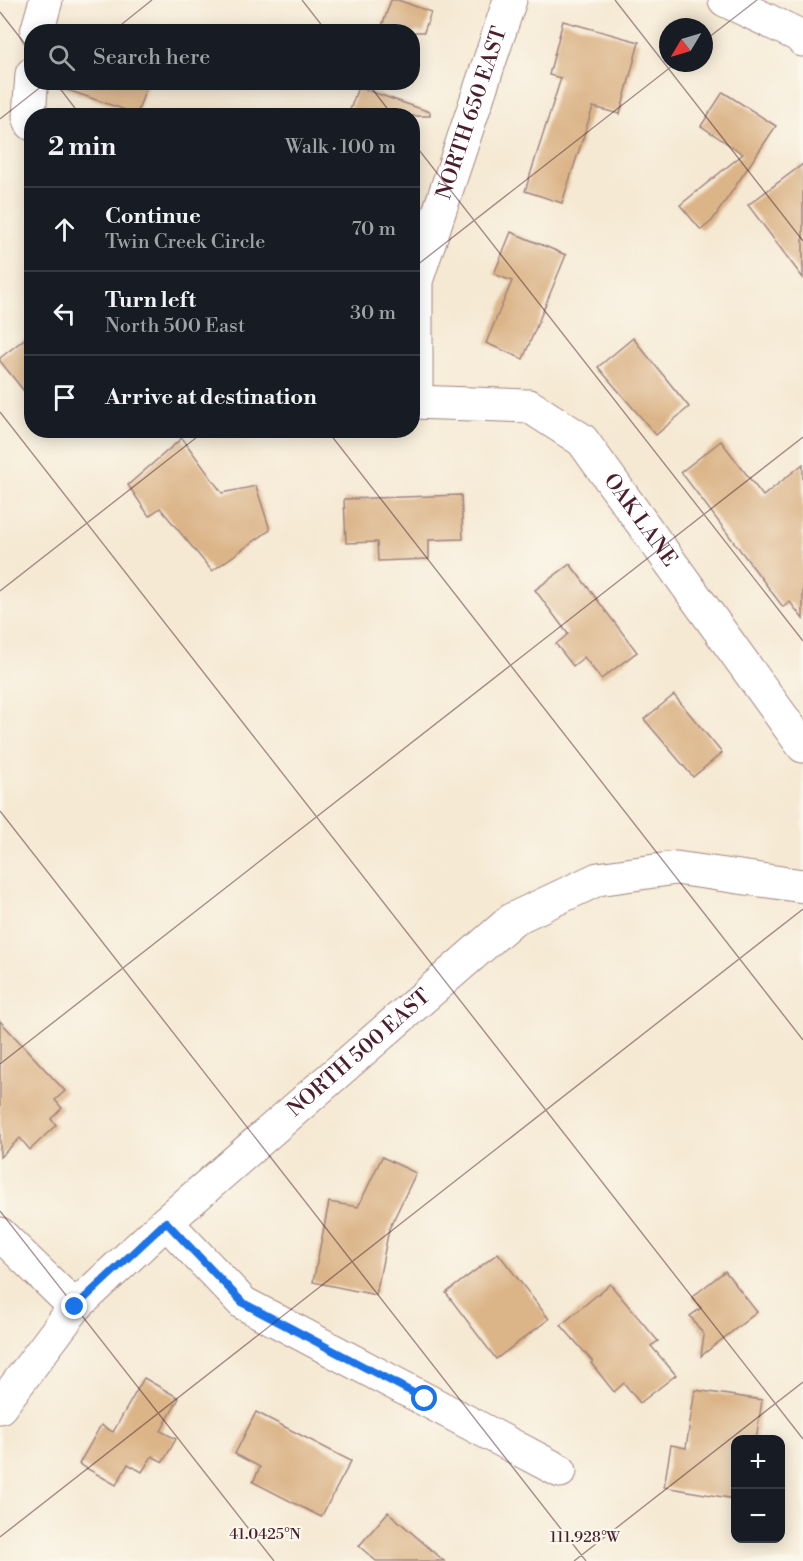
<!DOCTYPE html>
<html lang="en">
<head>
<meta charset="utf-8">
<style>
	body { margin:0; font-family:"Libre Bodoni",serif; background:#242831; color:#f1f3f6 }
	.controls { position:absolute; right:18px; bottom:18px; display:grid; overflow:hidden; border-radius:12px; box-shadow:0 3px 15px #0003 }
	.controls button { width:54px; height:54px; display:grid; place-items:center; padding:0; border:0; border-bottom:2px solid #363941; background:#171b24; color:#f1f3f6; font:30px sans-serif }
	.compass { position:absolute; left:659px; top:18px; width:54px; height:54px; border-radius:50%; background:#171b24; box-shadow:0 3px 15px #0003; rotate:232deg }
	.stop { position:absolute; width:18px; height:18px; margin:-14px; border:4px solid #1a73e8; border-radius:50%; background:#fff }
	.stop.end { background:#1a73e8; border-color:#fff; box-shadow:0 2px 6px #0008 }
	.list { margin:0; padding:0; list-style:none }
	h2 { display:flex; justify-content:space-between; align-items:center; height:78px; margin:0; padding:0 24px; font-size:26px }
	h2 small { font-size:20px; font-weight:400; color:#9ea1a6 }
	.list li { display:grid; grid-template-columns:39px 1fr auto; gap:18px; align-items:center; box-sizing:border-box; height:84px; padding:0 24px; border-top:2px solid #363941 }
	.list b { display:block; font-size:22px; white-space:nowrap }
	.list p { margin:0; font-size:20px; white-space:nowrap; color:#9ea1a6 }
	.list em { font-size:20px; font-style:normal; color:#9ea1a6 }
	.icon { flex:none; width:33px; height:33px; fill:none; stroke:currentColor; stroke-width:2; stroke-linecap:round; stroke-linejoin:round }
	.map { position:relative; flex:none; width:803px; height:1561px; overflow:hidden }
	.search { position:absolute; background:#171b24; box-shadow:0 3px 15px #0003; left:24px; top:24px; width:396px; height:66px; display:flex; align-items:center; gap:15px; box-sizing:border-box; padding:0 21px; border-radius:24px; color:#9ea1a6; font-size:22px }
	.panel { position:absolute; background:#171b24; box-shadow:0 3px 15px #0003; left:24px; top:108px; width:396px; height:330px; border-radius:24px }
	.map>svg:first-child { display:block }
	.building { fill:#dbb487 }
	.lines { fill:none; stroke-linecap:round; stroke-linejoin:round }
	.minor-casing { stroke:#a0847f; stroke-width:35 }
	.minor { stroke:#fff; stroke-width:33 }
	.route { stroke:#1a73e8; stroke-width:8 }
	.ticks { fill:none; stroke:#4a1f2b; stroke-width:1.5; stroke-opacity:0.45 }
	.labels { text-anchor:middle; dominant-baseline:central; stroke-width:4.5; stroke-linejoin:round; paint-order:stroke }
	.street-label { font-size:21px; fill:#4a1f2b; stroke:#fbf7ec }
	.ticks-label { font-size:15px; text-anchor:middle; fill:#4a1f2b; stroke:#fbf7ec; stroke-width:4.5; stroke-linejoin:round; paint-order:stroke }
</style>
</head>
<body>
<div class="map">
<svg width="803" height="1561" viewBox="0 0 803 1561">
	<rect width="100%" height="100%" fill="#fbf7ec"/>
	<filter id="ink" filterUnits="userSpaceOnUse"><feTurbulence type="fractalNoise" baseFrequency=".0167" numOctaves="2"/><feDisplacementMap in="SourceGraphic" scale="12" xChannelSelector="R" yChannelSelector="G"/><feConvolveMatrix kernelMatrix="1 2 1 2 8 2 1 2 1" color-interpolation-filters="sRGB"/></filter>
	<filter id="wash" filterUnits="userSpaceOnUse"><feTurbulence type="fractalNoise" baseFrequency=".008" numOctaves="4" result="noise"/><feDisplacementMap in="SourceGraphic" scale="24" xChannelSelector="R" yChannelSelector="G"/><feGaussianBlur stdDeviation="1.35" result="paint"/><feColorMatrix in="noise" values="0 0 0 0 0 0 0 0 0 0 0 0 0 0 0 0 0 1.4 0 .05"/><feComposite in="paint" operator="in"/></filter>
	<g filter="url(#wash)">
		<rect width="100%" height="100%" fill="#f5e9d3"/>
		<g id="blocks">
			<g class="building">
				<polygon points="391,0 398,0 431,12 424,32 380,32"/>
				<polygon points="563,21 639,42 620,114 593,107 562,203 525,191 561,78 549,75"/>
				<polygon points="57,82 148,82 137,114 56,86"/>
				<polygon points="358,87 430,112 430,116 348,116"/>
				<polygon points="723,92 776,126 712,221 701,230 680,205 743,154 701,126"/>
				<polygon points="803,164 803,278 748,205"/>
				<polygon points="511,232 566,255 523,359 486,343 512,281 494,274"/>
				<polygon points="32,333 32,401 0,361 0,358"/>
				<polygon points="633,338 689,407 656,435 598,367"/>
				<polygon points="182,438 222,493 256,486 270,530 212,571 160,508 149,516 128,485"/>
				<polygon points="721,441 763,496 803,464 803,619 790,602 783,607 681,472"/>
				<polygon points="461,495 463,539 429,540 429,559 378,561 377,542 346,543 344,499"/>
				<polygon points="570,564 637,652 601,679 584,657 573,666 556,644 568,634 535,590"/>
				<polygon points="674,695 722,753 693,777 644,719"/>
				<polygon points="0,1021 65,1091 55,1100 62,1108 51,1119 56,1125 30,1150 20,1138 0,1157"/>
				<polygon points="382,1157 416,1173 389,1229 376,1295 313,1282 329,1202 358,1207"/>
				<polygon points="498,1253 549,1319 496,1359 446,1293"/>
				<polygon points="725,1271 757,1312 701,1356 704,1335 690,1316 701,1308 692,1297"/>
				<polygon points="610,1284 658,1341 651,1346 676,1375 640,1403 624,1383 614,1392 591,1363 593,1362 561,1325"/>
				<polygon points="144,1378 179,1398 161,1431 176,1439 163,1462 152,1456 142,1472 128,1464 116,1485 79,1464 101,1425 113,1432"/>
				<polygon points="695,1390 762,1400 756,1440 735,1440 735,1499 664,1487 671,1445 686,1448"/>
				<polygon points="256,1412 351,1461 321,1517 253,1482 260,1467 235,1454"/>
				<polygon points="388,1512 444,1561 376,1561 359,1546"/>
			</g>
		</g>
	</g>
	<g filter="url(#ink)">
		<use href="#blocks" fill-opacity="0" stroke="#a0847f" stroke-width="1.5"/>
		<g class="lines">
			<g class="minor-casing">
				<g id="minor">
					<polyline points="725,0 798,35 803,40"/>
					<polyline points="37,32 46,0"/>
					<polyline points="32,74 29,117 32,124"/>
					<path id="s1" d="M412,402l117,4 53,34 221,306"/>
					<path id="s2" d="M416,402v-121l94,-281"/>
					<polyline points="166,1222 243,1303 560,1471"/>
					<polyline points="0,1234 75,1307"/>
					<path id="s3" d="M0,1407l75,-100 91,-85 347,-303 85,-40 78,-11 127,18"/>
				</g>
			</g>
			<use href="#minor" class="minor"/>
		</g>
	</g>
	<g class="lines" filter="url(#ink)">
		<polyline class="route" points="75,1307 166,1222 243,1303 425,1399"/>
	</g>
	<path class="ticks" d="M302,0l25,32M615,0l188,241M0,12l32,41M112,32l40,-32M704,41l53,-41M55,82l26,34M367,82l26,34M0,119l47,-37M412,141l391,500M412,269l264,-206M0,412l803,1027M327,430l476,610M0,591l206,-161M0,811l586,750M0,1064l803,-627M0,1211l274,350M0,1537l803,-628M574,1561l229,-179"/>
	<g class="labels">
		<g class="street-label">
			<text stroke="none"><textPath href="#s2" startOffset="298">NORTH 650 EAST</textPath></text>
			<text stroke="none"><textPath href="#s1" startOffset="279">OAK LANE</textPath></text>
			<text stroke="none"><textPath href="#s3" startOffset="506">NORTH 500 EAST</textPath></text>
		</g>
	</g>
	<g class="ticks-label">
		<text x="265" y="1539">41.0425°N</text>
		<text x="585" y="1542">111.928°W</text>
	</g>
</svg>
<div class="controls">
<button>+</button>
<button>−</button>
</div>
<svg class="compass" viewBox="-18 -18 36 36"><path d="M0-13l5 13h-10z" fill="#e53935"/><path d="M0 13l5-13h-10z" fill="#9ea1a6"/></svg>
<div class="stop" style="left:425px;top:1399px"></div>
<div class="stop end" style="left:75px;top:1307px"></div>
<div class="search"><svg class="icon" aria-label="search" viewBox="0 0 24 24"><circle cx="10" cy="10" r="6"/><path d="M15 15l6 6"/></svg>Search here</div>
<section class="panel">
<h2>2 min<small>Walk · 100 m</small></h2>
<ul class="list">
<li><svg class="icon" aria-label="ahead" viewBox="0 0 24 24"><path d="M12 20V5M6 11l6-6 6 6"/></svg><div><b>Continue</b><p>Twin Creek Circle</p></div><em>70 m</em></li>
<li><svg class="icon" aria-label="left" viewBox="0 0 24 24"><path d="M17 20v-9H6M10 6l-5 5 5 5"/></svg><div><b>Turn left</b><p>North 500 East</p></div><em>30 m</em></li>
<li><svg class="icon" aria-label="arrive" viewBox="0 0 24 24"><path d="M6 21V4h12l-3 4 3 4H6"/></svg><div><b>Arrive at destination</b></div></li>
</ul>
</section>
</div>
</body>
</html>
